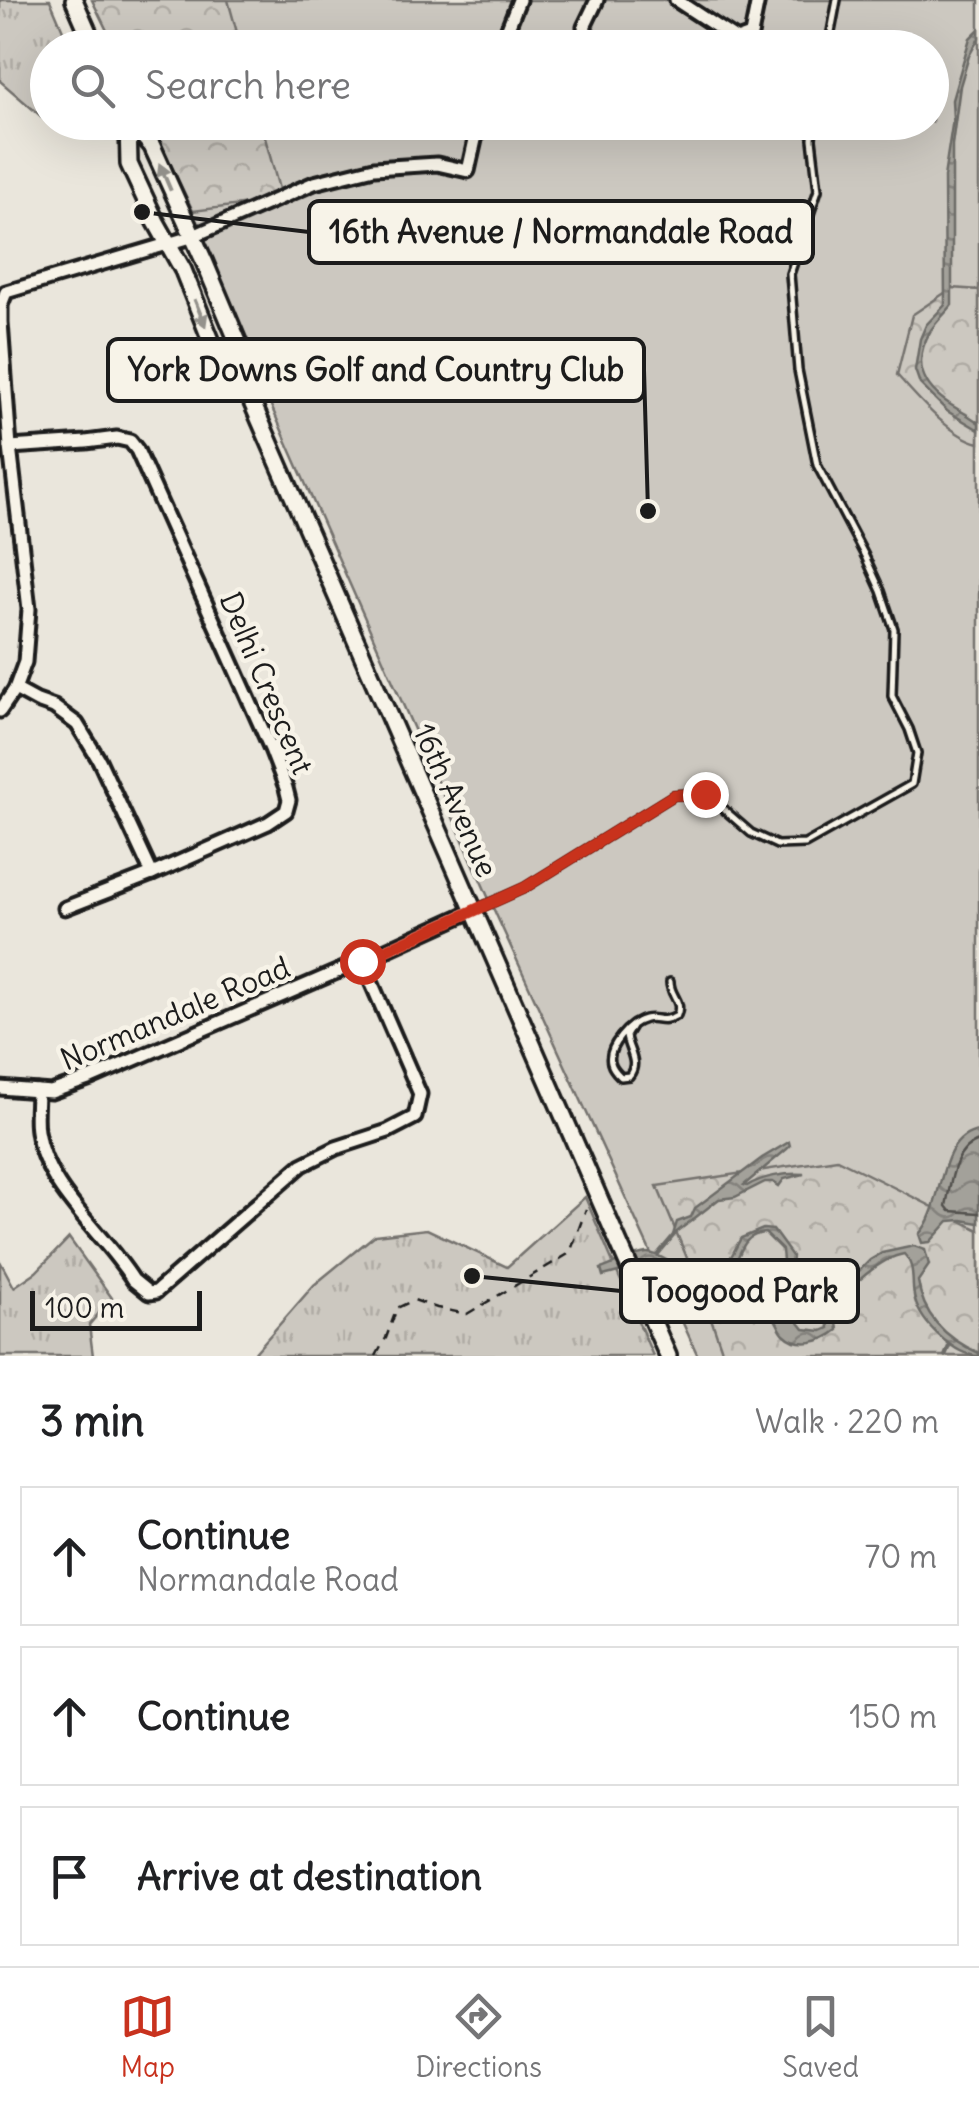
<!DOCTYPE html>
<html lang="en">
<head>
<meta charset="utf-8">
<style>
	body { margin:0; font-family:Delius,sans-serif; background:#f6f6f6; color:#202124 }
	.scale { position:absolute; left:30px; bottom:25px; width:172px; box-sizing:border-box; padding-left:10px; border:5px solid #1c1c1c; border-top:0; font-size:28px; line-height:35px; white-space:nowrap; color:#1c1c1c; -webkit-text-stroke:8px #f7f3e8; paint-order:stroke }
	.stop { position:absolute; width:30px; height:30px; margin:-22px; border:8px solid #c8321e; border-radius:50%; background:#fff }
	.stop.end { background:#c8321e; border-color:#fff; box-shadow:0 2px 10px #0008 }
	.list { margin:0; padding:0; list-style:none }
	h2 { display:flex; justify-content:space-between; align-items:center; height:130px; margin:0; padding:0 40px; font-size:42px }
	h2 small { font-size:32px; font-weight:400; color:#757577 }
	.list li { display:grid; grid-template-columns:65px 1fr auto; gap:30px; align-items:center; box-sizing:border-box; height:140px; margin:0 20px 20px; padding:0 20px; border:2px solid #e0e0e0; border-radius:0px }
	.list b { display:block; font-size:38px; white-space:nowrap }
	.list p { margin:0; font-size:32px; white-space:nowrap; color:#757577 }
	.list em { font-size:32px; font-style:normal; color:#757577 }
	.icon { flex:none; width:55px; height:55px; fill:none; stroke:currentColor; stroke-width:2; stroke-linecap:round; stroke-linejoin:round }
	.map { position:relative; flex:none; width:979px; height:1356px; overflow:hidden }
	.search { position:absolute; background:#fff; box-shadow:0 10px 40px #0002; left:30px; right:30px; top:30px; height:110px; display:flex; align-items:center; gap:25px; box-sizing:border-box; padding:0 35px; border-radius:55px; color:#757577; font-size:38px }
	.sheet { height:610px; background:#fff }
	nav { display:flex; justify-content:space-around; align-items:center; box-sizing:border-box; height:140px; border-top:2px solid #e0e0e0; background:#fff; font-size:28px; color:#757577 }
	nav a { display:grid; justify-items:center; gap:5px }
	nav .on { color:#c8321e }
	.map>svg:first-child { display:block }
	.grass { fill:#ccc8c0; stroke:#74726e; stroke-width:2.5 }
	.forest { fill:url(#forest-crowns); stroke:#74726e; stroke-width:2.5 }
	.park { fill:url(#park-tufts); stroke:#74726e; stroke-width:2.5 }
	.water { fill:url(#water-waves); stroke:#6d6c68; stroke-width:2.5 }
	.lines { fill:none; stroke-linecap:round; stroke-linejoin:round }
	.shore { stroke:#52514e; stroke-width:2.5 }
	.stream { stroke:#6d6c68; stroke-width:4 }
	.service-casing { stroke:#1c1c1c; stroke-width:12 }
	.minor-casing { stroke:#1c1c1c; stroke-width:19 }
	.secondary-casing { stroke:#1c1c1c; stroke-width:22 }
	.path { stroke:#1c1c1c; stroke-width:2.5; stroke-dasharray:10 8; stroke-linecap:butt }
	.service { stroke:#f7f3e8; stroke-width:5 }
	.minor { stroke:#f7f3e8; stroke-width:11 }
	.secondary { stroke:#f7f3e8; stroke-width:15 }
	.oneway { fill:#94928c }
	.route { stroke:#c8321e; stroke-width:12 }
	.labels { text-anchor:middle; dominant-baseline:central; stroke-width:9; stroke-linejoin:round; paint-order:stroke }
	.street-label { font-size:30px; fill:#1c1c1c; stroke:#f7f3e8 }
	.leader { fill:none; stroke:#1c1c1c; stroke-width:4 }
	.callout-dot { fill:#1c1c1c; stroke:#f7f3e8; stroke-width:4 }
	.callout { fill:#f7f3e8; stroke:#1c1c1c; stroke-width:4 }
	.callout-label { font-size:32px; text-anchor:middle; font-weight:bold; fill:#1c1c1c }
</style>
</head>
<body>
<div class="map">
<svg width="979" height="1356" viewBox="0 0 979 1356">
	<defs>
		<pattern id="forest-crowns" width="20" height="18" patternUnits="userSpaceOnUse" patternTransform="scale(2.5)"><rect width="20" height="18" fill="#ccc8c0"/><path d="M2 6a3 3 0 1 1 6 0M12 15a3 3 0 1 1 6 0" fill="none" stroke="#afaba4"/></pattern>
		<pattern id="park-tufts" width="24" height="20" patternUnits="userSpaceOnUse" patternTransform="scale(2.5)"><rect width="24" height="20" fill="#ccc8c0"/><path d="M3 7l-1-3M5 7V3M7 7l1-3M15 17l-1-3M17 17v-4M19 17l1-3" fill="none" stroke="#afaba4"/></pattern>
		<pattern id="water-waves" width="16" height="10" patternUnits="userSpaceOnUse" patternTransform="scale(2.5)"><rect width="16" height="10" fill="#a3a19a"/><path d="M0 5q4-4 8 0t8 0" fill="none" stroke="#84827d"/></pattern>
	</defs>
	<rect width="100%" height="100%" fill="#eae6dc"/>
	<filter id="ink" filterUnits="userSpaceOnUse"><feTurbulence type="fractalNoise" baseFrequency=".01" numOctaves="2"/><feDisplacementMap in="SourceGraphic" scale="20" xChannelSelector="R" yChannelSelector="G"/><feConvolveMatrix kernelMatrix="1 2 1 2 8 2 1 2 1" color-interpolation-filters="sRGB"/></filter>
	<g filter="url(#ink)">
		<polygon class="grass" points="119,0 979,0 979,1356 698,1356 489,899 146,123 932,122 932,48 113,48 106,33"/>
		<g class="forest">
			<polygon points="92,0 228,0 241,47 115,47"/>
			<polygon points="151,123 261,123 282,200 193,211"/>
			<path d="M952,288l27,2v153c-31,-8 -61,-45 -82,-68l15,-60z"/>
			<polygon points="837,1159 979,1230 979,1356 724,1356 705,1301 657,1186"/>
		</g>
		<g class="park">
			<polygon points="0,0 50,0 70,47 48,48 47,116 43,118 0,81"/>
			<polygon points="585,1197 653,1356 252,1356 314,1285 375,1235 427,1229 507,1267"/>
			<polygon points="69,1238 112,1298 89,1325 93,1356 0,1356 0,1261 14,1287 36,1272"/>
		</g>
		<g class="water">
			<path d="M979,29v9l-10,18 -9,30 -8,59v160c-6,8 -15,16 -21,25 -19,32 -10,56 20,75 10,6 19,11 28,18v7l-32,-19 -27,-27 -5,-14 5,-31 6,-14 19,-20 -1,-128 9,-58 -1,-19 18,-62z"/>
			<path d="M979,1131v92l-17,-3 -13,1 -19,21 -8,1 -3,-9c26,-26 16,-97 60,-103z"/>
			<path d="M789,1142l1,4 -3,3 -43,36 3,1c16,-10 39,-13 57,-12l-20,5 -5,7 -6,-4h-8l-30,15 -16,2 -46,36 4,-13 14,-5 4,-9 67,-50z"/>
			<path d="M763,1229l10,1 19,26c-2,24 -6,55 12,73l18,2 7,-3 -2,-21 1,-12 27,-20 15,-15 12,-7 32,-7 11,4 4,15 -11,16c5,36 29,58 61,72v3c-24,0 -58,-33 -64,-56 -5,-17 2,-32 -11,-46 -24,4 -55,33 -69,53l3,23c-15,12 -39,19 -54,4 -4,-4 -6,-10 -9,-15l5,-23 -1,-25 4,-10 -1,-11 -17,-17c-32,2 -20,37 -47,45 -22,7 -41,-9 -61,-11 -18,-2 -37,5 -54,9l-2,-7c12,-4 36,-16 46,-16 11,0 21,9 30,13 13,7 34,8 47,-1 8,-6 12,-19 17,-27z"/>
		</g>
		<g class="lines">
			<path class="shore" d="M979,1141c-26,8 -28,42 -33,65l4,5 29,2"/>
			<g class="stream">
				<polyline points="658,1254 674,1235"/>
				<polyline points="945,1356 949,1346"/>
			</g>
			<g class="service-casing">
				<g id="service">
					<polyline points="828,48 837,0"/>
					<polyline points="477,909 524,888 674,795 705,793 751,833 777,845 805,844 912,784 917,753 909,729 892,696 894,629 881,591 864,554 817,465 798,370 790,274 818,190 812,139 813,122"/>
					<path d="M632,1026l-6,10c2,15 14,27 3,40l-8,1c-4,-4 -8,-7 -10,-14 -4,-16 18,-40 34,-44 12,-3 17,5 32,-4 6,-14 -7,-19 -7,-33"/>
				</g>
			</g>
			<g class="minor-casing">
				<g id="minor">
					<polyline points="597,0 584,27 590,40 602,48"/>
					<polyline points="676,0 737,40 751,35 758,0"/>
					<polyline points="500,48 519,0"/>
					<polyline points="10,447 86,442 117,438 130,441 137,450 271,749 286,788 289,800 286,811 268,823 152,874 65,908"/>
					<polyline points="15,689 37,701 54,707 77,724 99,760 152,874"/>
					<polyline points="0,711 15,689 25,662 29,609 10,447 1,322 1,305 6,292 191,237 314,183 374,168 437,164 468,171 479,122"/>
					<polyline points="0,1088 51,1092 91,1078 362,961 474,910"/>
					<path d="M37,1091c0,13 -2,27 0,40 8,58 66,101 96,149l16,13 7,-1 146,-127 34,-17 52,-17 27,-14 5,-23 -58,-133"/>
				</g>
			</g>
			<g class="secondary-casing">
				<g id="secondary">
					<polyline points="74,0 95,48"/>
					<polyline points="128,122 129,164 156,222 183,270 214,348 241,377"/>
					<polyline points="131,122 152,146 204,261 238,342 241,377 668,1356"/>
				</g>
			</g>
			<polyline class="path" points="376,1356 386,1338 397,1308 414,1300 437,1308 467,1314 570,1253 586,1209"/>
			<use href="#service" class="service"/>
			<use href="#minor" class="minor"/>
			<use href="#secondary" class="secondary"/>
		</g>
		<defs><path id="oneway-solid" d="M-6-.8H1V-3.2L6.5 0L1 3.2V.8H-6Z" transform="scale(2.5)"/></defs>
		<g class="oneway">
			<use href="#oneway-solid" transform="translate(165 177) rotate(-113)"/>
			<use href="#oneway-solid" transform="translate(200 313) rotate(68)"/>
		</g>
	</g>
	<g class="lines" filter="url(#ink)">
		<polyline class="route" points="362,961 524,888 674,795 705,794"/>
	</g>
	<g class="labels">
		<g class="street-label">
			<text transform="translate(267 683) rotate(67)">Delhi Crescent</text>
			<text transform="translate(456 800) rotate(66)">16th Avenue</text>
			<text transform="translate(175 1013) rotate(-23)">Normandale Road</text>
		</g>
	</g>
	<path class="leader" d="M142 212L309 232M648 511L644 370M472 1276L621 1291"/>
	<g class="callout-dot">
		<circle cx="142" cy="212" r="10"/>
		<circle cx="648" cy="511" r="10"/>
		<circle cx="472" cy="1276" r="10"/>
	</g>
	<g class="callout">
		<rect x="309" y="201" width="504" height="62" rx="10"/>
		<rect x="108" y="339" width="536" height="62" rx="10"/>
		<rect x="621" y="1260" width="237" height="62" rx="10"/>
	</g>
	<g class="callout-label">
		<text x="561" y="243">16th Avenue / Normandale Road</text>
		<text x="376" y="381">York Downs Golf and Country Club</text>
		<text x="740" y="1302">Toogood Park</text>
	</g>
</svg>
<div class="scale">100 m</div>
<div class="stop" style="left:362px;top:961px"></div>
<div class="stop end" style="left:705px;top:794px"></div>
<div class="search"><svg class="icon" aria-label="search" viewBox="0 0 24 24"><circle cx="10" cy="10" r="6"/><path d="M15 15l6 6"/></svg>Search here</div>
</div>
<section class="sheet">
<h2>3 min<small>Walk · 220 m</small></h2>
<ul class="list">
<li><svg class="icon" aria-label="ahead" viewBox="0 0 24 24"><path d="M12 20V5M6 11l6-6 6 6"/></svg><div><b>Continue</b><p>Normandale Road</p></div><em>70 m</em></li>
<li><svg class="icon" aria-label="ahead" viewBox="0 0 24 24"><path d="M12 20V5M6 11l6-6 6 6"/></svg><div><b>Continue</b></div><em>150 m</em></li>
<li><svg class="icon" aria-label="arrive" viewBox="0 0 24 24"><path d="M6 21V4h12l-3 4 3 4H6"/></svg><div><b>Arrive at destination</b></div></li>
</ul>
</section>
<nav>
<a class="on"><svg class="icon" aria-label="map" viewBox="0 0 24 24"><path d="M3 6l6-2 6 2 6-2v14l-6 2-6-2-6 2zM9 4v14M15 6v14"/></svg>Map</a>
<a><svg class="icon" aria-label="directions" viewBox="0 0 24 24"><path d="M12 3l9 9-9 9-9-9zM9 14v-3h6M13 9l2 2-2 2"/></svg>Directions</a>
<a><svg class="icon" aria-label="saved" viewBox="0 0 24 24"><path d="M7 4h10v16l-5-4-5 4z"/></svg>Saved</a>
</nav>
</body>
</html>
